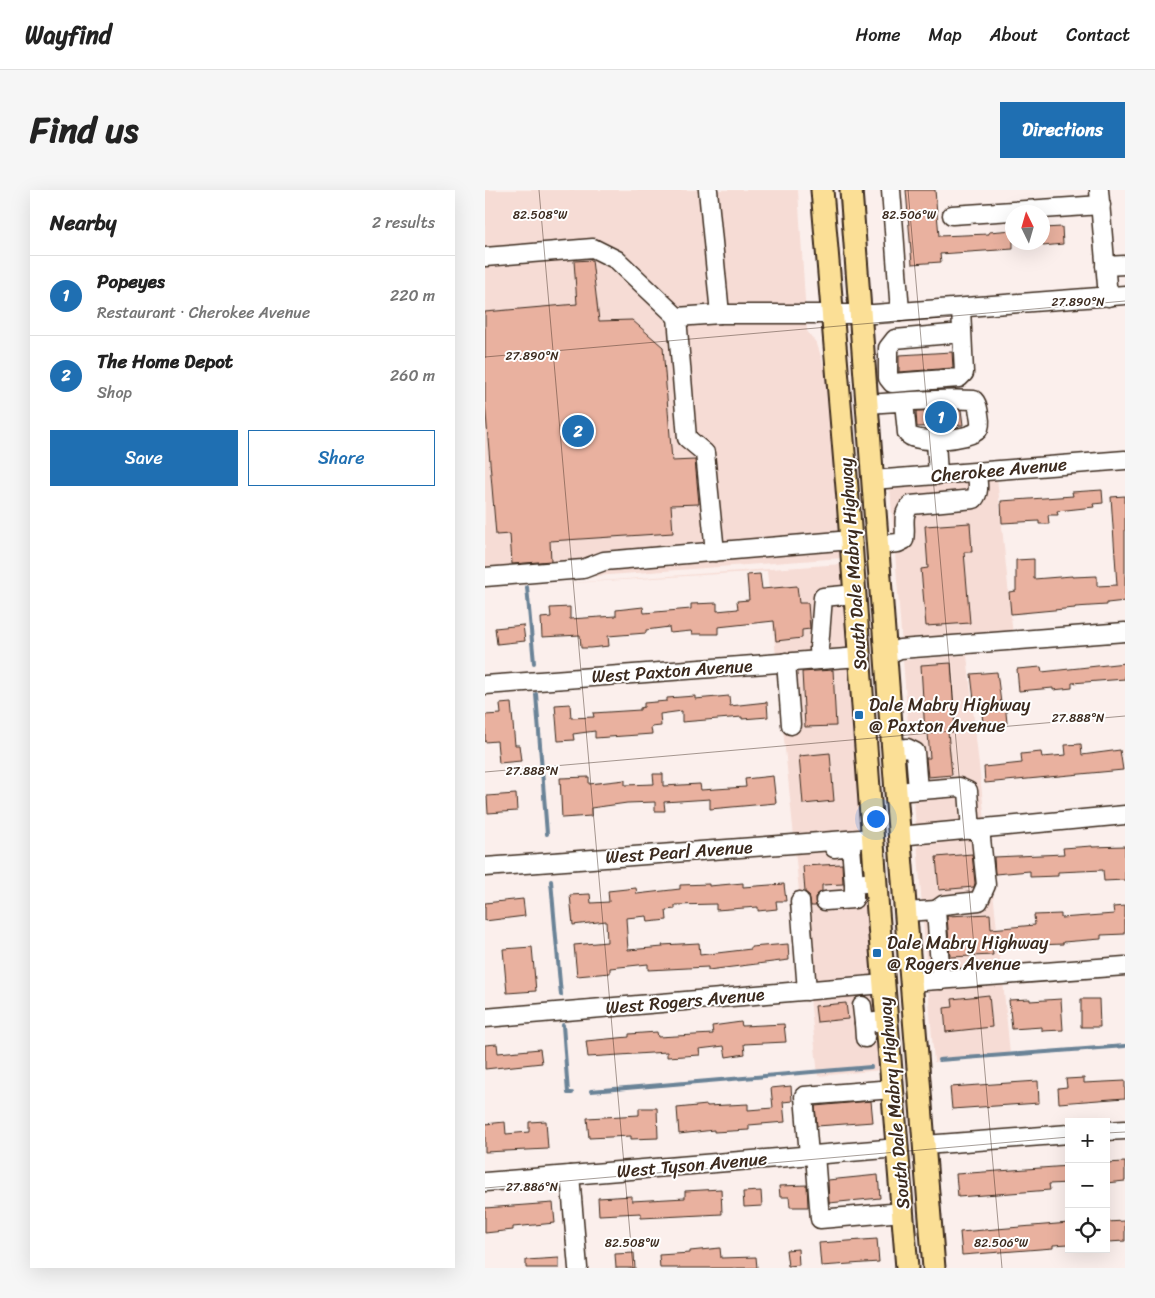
<!DOCTYPE html>
<html lang="en">
<head>
<meta charset="utf-8">
<style>
	body { margin:0; font-family:Sriracha,sans-serif; background:#f6f6f6; color:#222 }
	.controls { position:absolute; right:15px; bottom:15px; display:grid; overflow:hidden; border-radius:0px; box-shadow:0 5px 20px #0002 }
	.controls button { width:45px; height:45px; display:grid; place-items:center; padding:0; border:0; border-bottom:1px solid #e0e0e0; background:#fff; color:#222; font:25px sans-serif }
	.compass { position:absolute; left:520px; top:15px; width:45px; height:45px; border-radius:50%; background:#fff; box-shadow:0 5px 20px #0002; rotate:355deg }
	.you { position:absolute; left:390px; top:628px; width:18px; height:18px; margin:-12px; border:4px solid #fff; border-radius:50%; background:#1a73e8; box-shadow:0 0 0 8px #1a73e833 }
	.badge { display:grid; place-items:center; width:32px; height:32px; border-radius:50%; background:#1f6fb2; color:#fff; font-size:16px; font-weight:700 }
	.pin { position:absolute; translate:-50% -50%; border:2px solid #fff; box-shadow:0 1px 5px #0006 }
	.list { margin:0; padding:0; list-style:none }
	h2 { display:flex; justify-content:space-between; align-items:center; height:65px; margin:0; padding:0 20px; font-size:21px }
	h2 small { font-size:16px; font-weight:400; color:#767676 }
	.list li { display:grid; grid-template-columns:32px 1fr auto; gap:15px; align-items:center; box-sizing:border-box; height:80px; padding:0 20px; border-top:1px solid #e0e0e0 }
	.list b { display:block; font-size:19px; white-space:nowrap }
	.list p { margin:0; font-size:16px; white-space:nowrap; color:#767676 }
	.list em { font-size:16px; font-style:normal; color:#767676 }
	.actions { display:flex; gap:10px; padding:15px 20px }
	.actions a { flex:1; padding:11px 0; border:1px solid #1f6fb2; border-radius:0px; text-align:center; font-size:18px; color:#1f6fb2 }
	.actions .main { background:#1f6fb2; color:#fff }
	.icon { flex:none; width:28px; height:28px; fill:none; stroke:currentColor; stroke-width:2; stroke-linecap:round; stroke-linejoin:round }
	.map { position:relative; flex:none; width:640px; height:1078px; overflow:hidden; border-radius:0px }
	header { display:flex; align-items:center; gap:30px; box-sizing:border-box; height:70px; padding:0 25px; background:#fff; border-bottom:1px solid #e0e0e0 }
	header strong { font-size:24px }
	nav { display:flex; gap:28px; margin-inline-start:auto; font-size:18px }
	.intro { display:flex; align-items:center; justify-content:space-between; box-sizing:border-box; height:120px; padding:0 30px }
	h1 { margin:0; font-size:35px }
	.button { padding:12px 22px; border-radius:0px; background:#1f6fb2; color:#fff; font-size:18px; font-weight:700 }
	main { display:flex; gap:30px; padding:0 30px }
	aside { flex:1; background:#fff; border-radius:0px; box-shadow:0 5px 20px #0002 }
	.map>svg:first-child { display:block }
	.built { fill:#f6dcd5 }
	.lines { fill:none; stroke-linecap:round; stroke-linejoin:round }
	.stream { stroke:#6b8397; stroke-width:4 }
	.building { fill:#e9b19f; stroke:#3b2a1e }
	.minor-casing { stroke:#3b2a1e; stroke-width:21 }
	.major-casing { stroke:#3b2a1e; stroke-width:25 }
	.minor { stroke:#fff; stroke-width:18 }
	.major { stroke:#fbdf96; stroke-width:21 }
	.ticks { fill:none; stroke:#3b2a1e; stroke-width:1; stroke-opacity:0.45 }
	.poi-dot { fill:#1f6fb2; stroke:#fff; stroke-width:2 }
	.labels { text-anchor:middle; dominant-baseline:central; stroke-width:4; stroke-linejoin:round; paint-order:stroke }
	.street-label { font-size:18px; fill:#3b2a1e; stroke:#fff }
	.poi-label { font-size:18px; fill:#3b2a1e; stroke:#fff; text-anchor:start }
	.ticks-label { font-size:12px; text-anchor:middle; fill:#3b2a1e; stroke:#fff; stroke-width:4; stroke-linejoin:round; paint-order:stroke }
</style>
</head>
<body>
<header>
<strong>Wayfind</strong>
<nav><a>Home</a><a>Map</a><a>About</a><a>Contact</a></nav>
</header>
<div class="intro"><h1>Find us</h1><a class="button">Directions</a></div>
<main>
<aside>
<h2>Nearby<small>2 results</small></h2>
<ul class="list">
<li><span class="badge">1</span><div><b>Popeyes</b><p>Restaurant · Cherokee Avenue</p></div><em>220 m</em></li>
<li><span class="badge">2</span><div><b>The Home Depot</b><p>Shop</p></div><em>260 m</em></li>
</ul>
<div class="actions"><a class="main">Save</a><a>Share</a></div>
</aside>
<div class="map">
<svg width="640" height="1078" viewBox="0 0 640 1078">
	<rect width="100%" height="100%" fill="#fbefec"/>
	<filter id="ink" filterUnits="userSpaceOnUse"><feTurbulence type="fractalNoise" baseFrequency=".02" numOctaves="2"/><feDisplacementMap in="SourceGraphic" scale="10" xChannelSelector="R" yChannelSelector="G"/><feConvolveMatrix kernelMatrix="1 2 1 2 8 2 1 2 1" color-interpolation-filters="sRGB"/></filter>
	<g filter="url(#ink)">
		<g class="built">
			<polygon points="0,0 313,0 322,141 332,154 346,198 357,368 0,394"/>
			<polygon points="512,287 528,446 417,456 405,298"/>
			<polygon points="357,374 368,460 291,466 282,381 56,395"/>
			<polygon points="482,465 500,631 431,637 418,470"/>
			<polygon points="369,474 381,641 309,647 292,480"/>
			<polygon points="502,645 516,778 442,783 432,652"/>
			<polygon points="382,656 391,788 323,793 310,661"/>
			<polygon points="518,792 525,864 449,872 443,798"/>
			<polygon points="392,802 397,880 333,886 325,808"/>
		</g>
		<g class="lines">
			<g class="stream">
				<polyline points="42,397 49,473"/>
				<polyline points="51,504 62,644"/>
				<polyline points="66,691 76,805"/>
				<polyline points="78,835 83,903 87,903"/>
				<polyline points="454,870 640,856"/>
				<polyline points="106,901 386,877"/>
			</g>
		</g>
		<g class="building">
			<polygon points="421,0 450,0 454,46 504,44 504,42 528,40 528,59 455,64 456,72 427,74"/>
			<polygon points="577,37 578,54 558,56 558,38"/>
			<polygon points="107,70 114,131 147,130 178,157 187,271 210,270 214,314 186,315 188,343 65,351 66,371 27,374 25,344 11,345 0,212 0,122 92,114 89,71"/>
			<polygon points="467,162 468,178 414,182 414,165"/>
			<polygon points="476,220 478,235 432,237 431,221"/>
			<polygon points="617,300 618,313 608,314 609,317 572,321 573,325 563,325 564,334 554,334 554,331 517,333 516,311 588,306 587,302"/>
			<polygon points="640,306 640,411 622,413 622,415 590,417 590,418 526,424 524,402 531,401 531,370 549,369 549,389 587,386 587,387 612,386 612,396 632,395 626,307"/>
			<polygon points="485,333 487,362 479,362 485,433 441,436 436,379 443,378 440,336"/>
			<polygon points="275,384 277,399 312,396 314,413 323,413 325,439 317,440 317,448 291,451 289,431 233,437 233,444 207,444 206,441 185,443 184,437 161,440 161,443 123,446 124,456 105,458 96,458 95,445 57,447 56,428 66,427 65,418 85,417 85,429 131,426 131,420 158,417 159,423 206,419 206,414 232,413 232,421 253,419 252,411 264,410 262,385"/>
			<polygon points="38,435 40,451 12,454 10,438"/>
			<polygon points="466,473 470,542 463,542 467,585 443,587 441,568 445,568 443,543 440,544 436,475"/>
			<polygon points="640,473 640,489 587,493 587,498 568,500 568,498 534,501 532,479 556,477 557,482"/>
			<polygon points="348,480 351,536 320,537 317,482"/>
			<polygon points="512,482 516,513 520,513 522,533 498,535 496,510 489,510 486,484"/>
			<polygon points="210,506 210,509 244,506 245,516 282,512 283,527 257,529 257,527 197,532 197,521 175,524 176,536 166,537 167,544 110,548 110,541 88,544 89,550 73,551 70,515 85,514 86,528 109,527 108,523 155,520 155,518 159,517 159,513 182,511 182,508"/>
			<polygon points="26,513 30,555 34,555 36,571 14,573 12,551 0,552 0,525 16,524 15,514"/>
			<polygon points="596,554 597,565 635,560 638,580 500,593 499,577 537,573 536,564 556,562 557,567 581,565 580,555"/>
			<polygon points="345,563 349,611 318,614 314,566"/>
			<polygon points="168,584 178,584 178,596 215,594 216,600 261,597 260,589 288,586 291,613 225,619 225,609 179,612 180,621 170,621 170,612 142,613 106,618 106,626 77,628 75,588 104,587 104,594 140,590 140,595 169,594"/>
			<polygon points="31,604 32,621 3,623 2,606"/>
			<polygon points="607,656 607,657 640,656 640,690 619,691 618,680 573,682 573,686 545,687 545,681 510,684 509,667 579,664 578,658"/>
			<polygon points="487,664 490,693 489,697 454,700 451,667"/>
			<polygon points="357,674 358,694 337,695 337,701 330,707 331,716 326,716 324,705 320,702 318,676"/>
			<polygon points="258,693 258,697 299,694 301,711 291,711 292,719 273,721 273,717 231,720 231,714 190,715 190,719 181,720 182,730 163,732 162,726 141,728 143,760 178,757 177,755 214,753 215,765 266,759 266,757 303,754 304,770 223,780 223,777 163,780 163,774 125,778 125,783 92,786 89,755 122,752 121,731 88,735 85,705 105,704 106,713 124,712 123,701 151,698 152,704 195,699 195,695 224,694 224,696"/>
			<polygon points="38,709 40,726 0,731 0,713"/>
			<polygon points="640,716 640,744 616,745 616,749 578,752 578,754 552,755 551,752 507,756 508,765 465,767 462,726 505,724 506,739 550,735 549,725 576,724 576,728 629,724 628,717"/>
			<polygon points="47,757 51,801 22,803 18,759"/>
			<polygon points="504,805 507,837 461,842 459,818 468,817 467,809"/>
			<polygon points="545,809 545,811 576,809 578,840 557,841 557,837 527,839 524,810"/>
			<polygon points="596,809 614,809 615,837 596,837"/>
			<polygon points="361,813 363,829 332,832 330,816"/>
			<polygon points="256,832 257,836 299,834 301,852 259,854 260,864 241,867 239,856 214,859 215,865 182,867 182,862 103,867 101,851 144,847 144,844 172,842 173,847 228,844 227,836"/>
			<polygon points="12,854 13,863 55,859 57,873 0,879 0,855"/>
			<polygon points="599,888 599,893 640,891 640,908 574,913 573,898 582,897 581,889"/>
			<polygon points="553,891 554,913 467,919 465,897"/>
			<polygon points="306,896 307,911 298,912 300,932 264,935 264,940 229,942 229,940 194,944 192,918 222,915 222,916 263,914 263,920 288,918 286,898"/>
			<polygon points="386,911 388,932 332,936 330,916"/>
			<polygon points="154,918 172,918 173,948 146,949 146,946 104,948 102,928 154,925"/>
			<polygon points="61,931 63,959 0,962 0,934 20,932 21,944 44,942 44,932"/>
			<polygon points="640,972 640,991 621,993 621,973"/>
			<polygon points="584,976 584,993 564,994 565,1000 473,1007 471,984"/>
			<polygon points="393,985 395,1008 344,1013 343,990"/>
			<polygon points="322,995 323,1017 305,1017 304,1007 295,1007 294,996"/>
			<polygon points="236,999 237,1024 156,1028 156,1023 114,1025 113,1008 147,1006 147,1011 200,1008 200,1001"/>
			<polygon points="276,1001 277,1016 259,1017 258,1002"/>
			<polygon points="68,1013 70,1033 28,1037 28,1040 0,1043 0,1018"/>
			<polygon points="640,1031 640,1051 623,1052 621,1032"/>
			<polygon points="584,1033 584,1054 568,1055 568,1058 477,1065 475,1042"/>
			<polygon points="392,1049 394,1072 336,1076 334,1053"/>
			<polygon points="235,1058 236,1068 271,1067 272,1078 175,1078 174,1065 205,1063 205,1061"/>
			<polygon points="313,1059 314,1075 303,1076 301,1060"/>
			<polygon points="149,1063 150,1078 131,1078 130,1064"/>
			<polygon points="74,1068 74,1078 41,1078 41,1070"/>
		</g>
		<g class="lines">
			<g class="minor-casing">
				<g id="minor">
					<polyline points="223,0 235,124"/>
					<polyline points="406,0 415,122"/>
					<polyline points="614,0 623,107"/>
					<polyline points="467,25 616,15"/>
					<polyline points="0,67 108,58 132,70 192,127 235,124 389,124 640,105"/>
					<polyline points="620,76 640,75"/>
					<polyline points="476,118 479,183 474,188 407,193 403,188 403,158 410,149 477,143"/>
					<polyline points="192,127 202,248 220,263 230,362"/>
					<path d="M383,214c35,-2 71,-6 106,-4 4,4 4,9 5,14 1,5 2,12 -1,16 -8,10 -65,15 -71,3l-3,-31"/>
					<polyline points="451,250 453,285"/>
					<polyline points="388,290 640,270"/>
					<path d="M393,355l20,-2 6,-3c3,-13 -4,-25 7,-35l63,-6c7,-8 3,-18 3,-27"/>
					<polyline points="0,387 98,379 119,371 366,350"/>
					<polyline points="401,465 415,459 640,442"/>
					<polyline points="335,470 334,458 338,407 370,404"/>
					<polyline points="301,472 306,535"/>
					<polyline points="0,495 375,467"/>
					<polyline points="408,560 422,558 430,562 433,600"/>
					<polyline points="411,602 474,597 483,601 486,640"/>
					<polyline points="414,646 640,625"/>
					<polyline points="349,658 366,656 369,694"/>
					<polyline points="0,677 388,648"/>
					<polyline points="315,711 322,801"/>
					<polyline points="340,711 369,709 369,694 380,693"/>
					<polyline points="420,722 451,720"/>
					<polyline points="456,790 451,720 458,715 494,711 501,695 495,639"/>
					<polyline points="426,792 640,776"/>
					<polyline points="377,816 379,833"/>
					<polyline points="0,828 399,794"/>
					<polyline points="380,848 379,833 402,831"/>
					<polyline points="621,941 640,940"/>
					<polyline points="440,955 584,944"/>
					<polyline points="324,965 319,906 408,899"/>
					<polyline points="330,965 335,1029 418,1022"/>
					<polyline points="85,985 93,1078"/>
					<polyline points="0,992 413,958"/>
				</g>
			</g>
			<g class="major-casing">
				<g id="major">
					<polyline points="337,0 363,310 393,722 422,1078"/>
					<polyline points="366,0 411,602 449,1078"/>
				</g>
			</g>
			<use href="#minor" class="minor"/>
			<use href="#major" class="major"/>
		</g>
	</g>
	<path class="ticks" d="M54,0l94,1078M423,0l94,1078M0,167l640,-56M0,582l640,-56M621,943l19,-1M0,998l584,-51"/>
	<g class="poi-dot">
		<rect x="369" y="520" width="10" height="10" rx="2.5"/>
		<rect x="387" y="758" width="10" height="10" rx="2.5"/>
	</g>
	<g class="labels">
		<g class="street-label">
			<text transform="translate(514 280) rotate(-5)">Cherokee Avenue</text>
			<text transform="translate(368 374) rotate(-94)">South Dale Mabry Highway</text>
			<text transform="translate(187 481) rotate(-4)">West Paxton Avenue</text>
			<text transform="translate(194 662) rotate(-4)">West Pearl Avenue</text>
			<text transform="translate(200 811) rotate(-5)">West Rogers Avenue</text>
			<text transform="translate(409 913) rotate(-95)">South Dale Mabry Highway</text>
			<text transform="translate(207 975) rotate(-5)">West Tyson Avenue</text>
		</g>
		<g class="poi-label">
			<text x="384" y="515">Dale Mabry Highway<tspan x="384" dy="21">@ Paxton Avenue</tspan></text>
			<text x="402" y="753">Dale Mabry Highway<tspan x="402" dy="21">@ Rogers Avenue</tspan></text>
		</g>
	</g>
	<g class="ticks-label">
		<text x="55" y="29">82.508°W</text>
		<text x="424" y="29">82.506°W</text>
		<text x="593" y="116">27.890°N</text>
		<text x="47" y="170">27.890°N</text>
		<text x="593" y="532">27.888°N</text>
		<text x="47" y="585">27.888°N</text>
		<text x="47" y="1001">27.886°N</text>
		<text x="147" y="1057">82.508°W</text>
		<text x="516" y="1057">82.506°W</text>
	</g>
</svg>
<div class="controls">
<button>+</button>
<button>−</button>
<button><svg class="icon" aria-label="locate" viewBox="0 0 24 24"><circle cx="12" cy="12" r="6"/><path d="M12 2v4M12 18v4M2 12h4M18 12h4"/></svg></button>
</div>
<svg class="compass" viewBox="-18 -18 36 36"><path d="M0-13l5 13h-10z" fill="#e53935"/><path d="M0 13l5-13h-10z" fill="#767676"/></svg>
<div class="you"></div>
<div class="pin badge" style="left:456px;top:227px">1</div>
<div class="pin badge" style="left:93px;top:241px">2</div>
</div>
</main>
</body>
</html>
